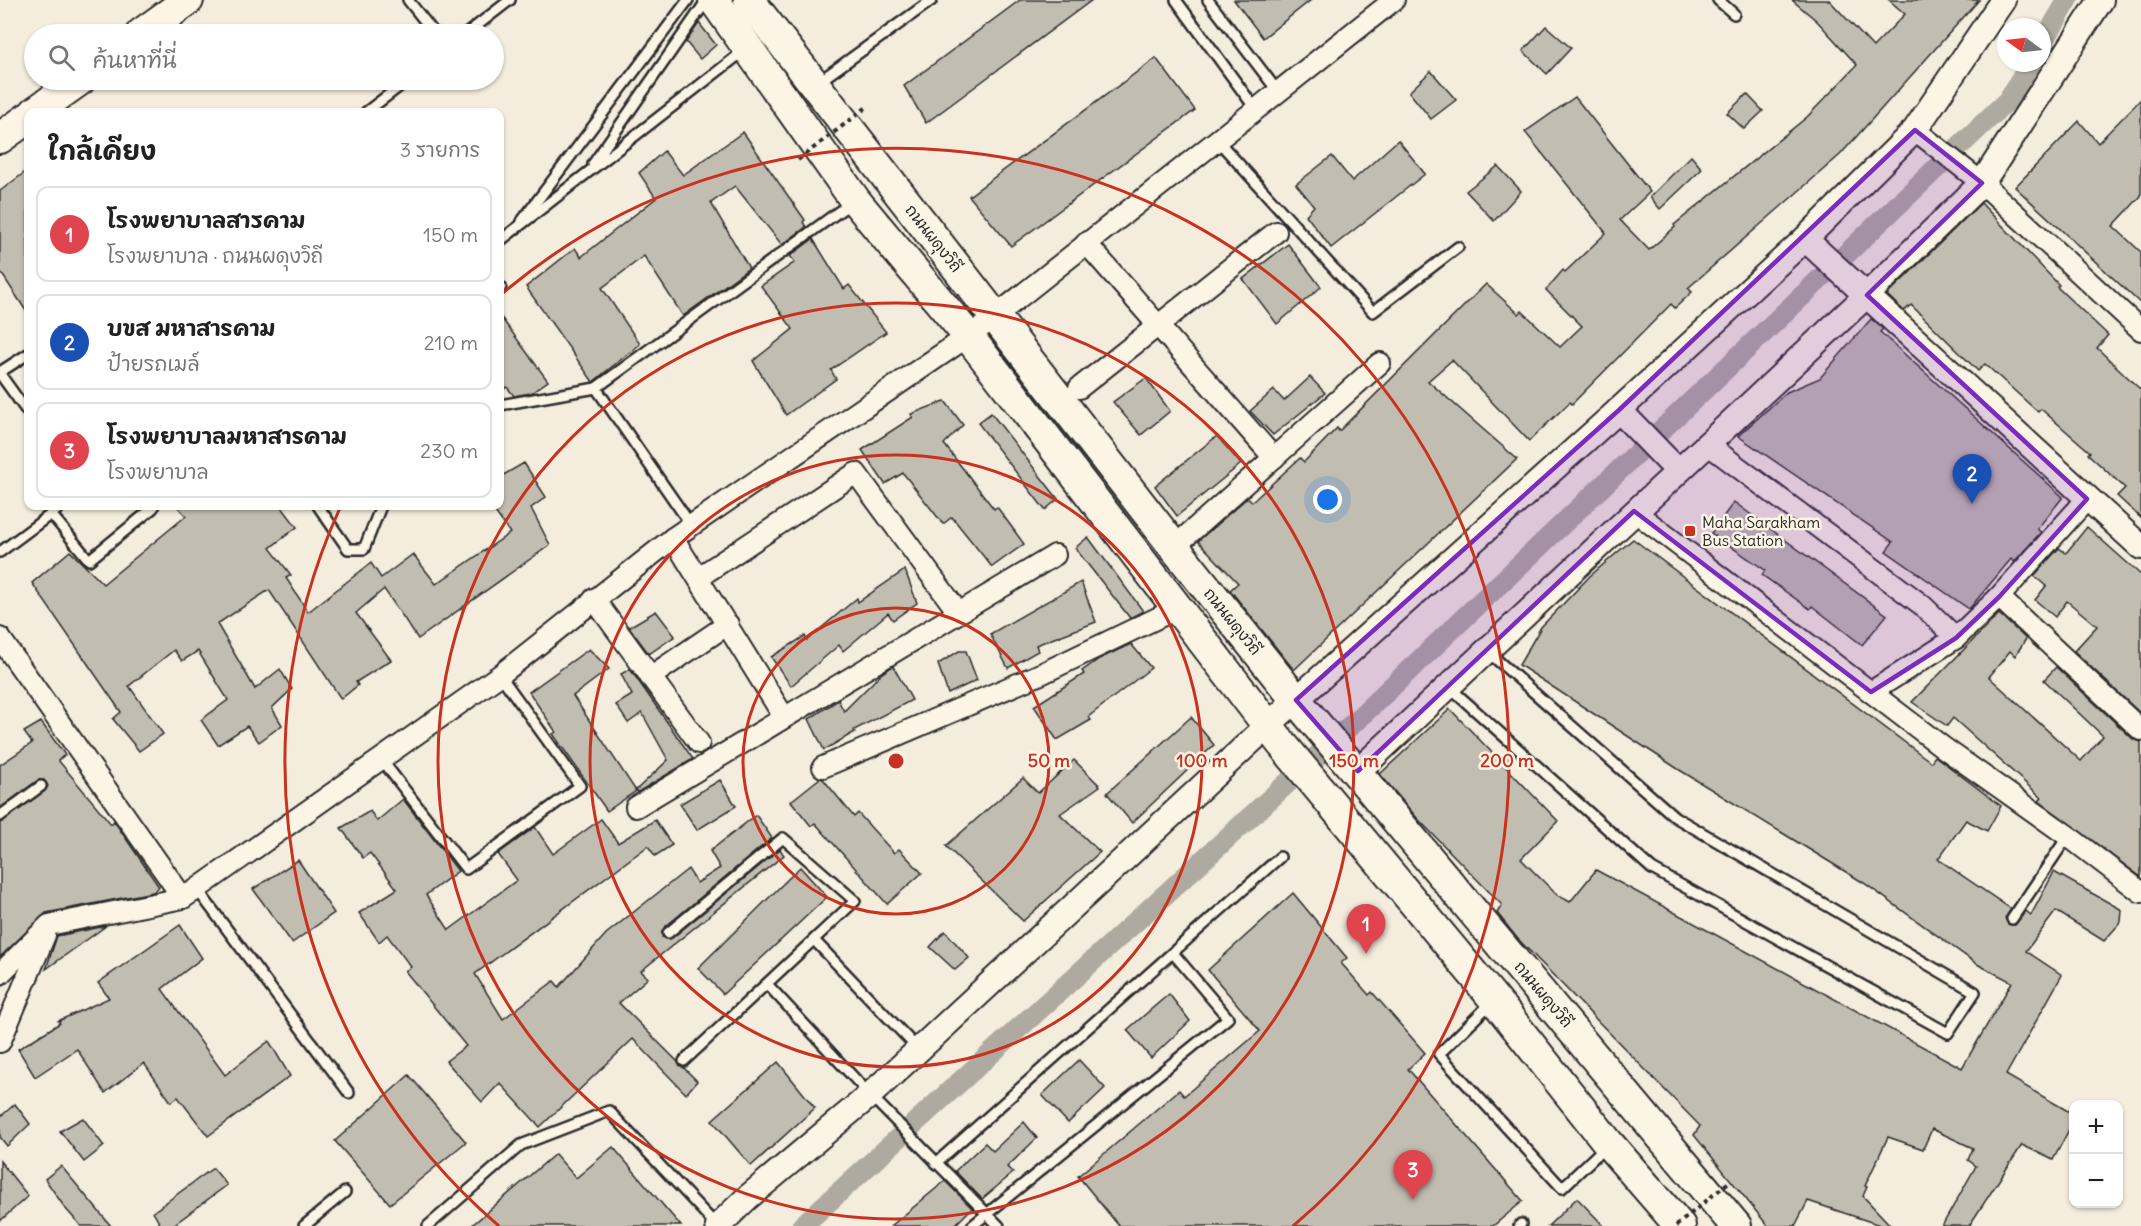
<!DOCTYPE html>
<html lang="th">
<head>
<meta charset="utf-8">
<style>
	body { margin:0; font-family:Delius,"Playpen Sans Thai",sans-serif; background:#f2f2f2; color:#222 }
	.controls { position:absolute; right:18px; bottom:18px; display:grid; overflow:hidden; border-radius:12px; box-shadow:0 2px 4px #0004 }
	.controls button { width:54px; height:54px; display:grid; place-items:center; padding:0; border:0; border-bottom:2px solid #e0e0e0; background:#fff; color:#222; font:30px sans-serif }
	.compass { position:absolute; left:1997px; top:18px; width:54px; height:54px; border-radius:50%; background:#fff; box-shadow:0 2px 4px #0004; rotate:285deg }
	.you { position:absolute; left:1328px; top:500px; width:21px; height:21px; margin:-15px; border:4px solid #fff; border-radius:50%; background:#1a73e8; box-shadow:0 0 0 9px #1a73e833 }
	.badge { display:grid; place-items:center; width:39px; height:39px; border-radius:50%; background:#0b8043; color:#fff; font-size:20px; font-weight:700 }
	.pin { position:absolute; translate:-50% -50px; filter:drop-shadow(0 2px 3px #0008) }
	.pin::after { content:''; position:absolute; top:32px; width:21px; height:18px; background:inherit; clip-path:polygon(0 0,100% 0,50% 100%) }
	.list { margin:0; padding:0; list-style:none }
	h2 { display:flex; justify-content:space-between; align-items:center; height:78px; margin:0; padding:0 24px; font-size:26px }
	h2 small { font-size:20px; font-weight:400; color:#767676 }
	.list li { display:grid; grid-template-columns:39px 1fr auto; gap:18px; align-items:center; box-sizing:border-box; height:96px; margin:0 12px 12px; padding:0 12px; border:2px solid #e0e0e0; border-radius:12px }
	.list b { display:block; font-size:22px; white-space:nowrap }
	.list p { margin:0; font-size:20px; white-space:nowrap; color:#767676 }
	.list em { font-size:20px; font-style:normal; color:#767676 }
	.icon { flex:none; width:33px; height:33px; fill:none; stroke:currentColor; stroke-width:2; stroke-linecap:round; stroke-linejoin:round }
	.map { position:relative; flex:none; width:2141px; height:1226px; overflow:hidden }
	.search { position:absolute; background:#fff; box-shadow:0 2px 4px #0004; left:24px; top:24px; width:480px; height:66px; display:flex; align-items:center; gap:15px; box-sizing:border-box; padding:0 21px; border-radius:33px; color:#767676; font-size:22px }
	.panel { position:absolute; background:#fff; box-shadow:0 2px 4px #0004; left:24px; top:108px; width:480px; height:402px; border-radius:12px }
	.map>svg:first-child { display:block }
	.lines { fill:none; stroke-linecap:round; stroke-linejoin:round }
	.canal { stroke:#afaaa0; stroke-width:21 }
	.building { fill:#c2bdb1; stroke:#2b2b2b; stroke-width:1.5 }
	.service-casing { stroke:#2b2b2b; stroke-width:14 }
	.minor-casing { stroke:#2b2b2b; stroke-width:24 }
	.tertiary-casing { stroke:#2b2b2b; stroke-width:28 }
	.primary-casing { stroke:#2b2b2b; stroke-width:34 }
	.service { stroke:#fcf5e5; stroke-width:9 }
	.minor { stroke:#fcf5e5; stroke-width:20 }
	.tertiary { stroke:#fcf5e5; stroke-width:24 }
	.primary { stroke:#fcf5e5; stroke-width:30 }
	.path-bridge { stroke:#2b2b2b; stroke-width:4; stroke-dasharray:4.5 4.5; stroke-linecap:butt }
	.marked { fill:#7b2cbf; fill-opacity:0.2; stroke:#7b2cbf; stroke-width:4.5; stroke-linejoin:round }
	.ring { fill:none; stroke:#c8321e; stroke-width:3 }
	.poi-dot { fill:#c8321e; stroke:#fcf5e5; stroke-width:2 }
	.labels { text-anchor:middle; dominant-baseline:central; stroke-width:5; stroke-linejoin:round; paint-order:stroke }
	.street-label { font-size:16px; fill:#2b2b2b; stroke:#fcf5e5 }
	.poi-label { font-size:16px; fill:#2b2b2b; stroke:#fcf5e5; text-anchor:start }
	.centre { fill:#c8321e; stroke:#fcf5e5; stroke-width:3 }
	.ring-label { font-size:18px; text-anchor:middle; font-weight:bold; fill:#c8321e; stroke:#fcf5e5; stroke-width:5; stroke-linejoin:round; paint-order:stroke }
</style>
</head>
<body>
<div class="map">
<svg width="2141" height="1226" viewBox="0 0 2141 1226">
	<rect width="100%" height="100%" fill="#f4edde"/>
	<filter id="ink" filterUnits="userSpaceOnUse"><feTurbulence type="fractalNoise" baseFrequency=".0167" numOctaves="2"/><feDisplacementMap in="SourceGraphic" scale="12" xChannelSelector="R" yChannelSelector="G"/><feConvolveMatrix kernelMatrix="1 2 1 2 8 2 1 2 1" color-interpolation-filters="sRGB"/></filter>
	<g filter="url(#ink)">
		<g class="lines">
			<g class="canal">
				<polyline points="2042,44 2068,0"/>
				<polyline points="802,1226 1362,715 2008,100 2031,63"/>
			</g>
		</g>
		<g class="building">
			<polygon points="1020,0 1092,0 926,123 904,86"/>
			<polygon points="1234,0 1311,0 1263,38"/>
			<polygon points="1792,0 1829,0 1873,47 1905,14 1889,0 1979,0 1840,155 1688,288 1692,292 1675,308 1671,304 1572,404 1570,402 1529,441 1452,360 1428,381 1517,459 1294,670 1230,590 1238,583 1198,541 1248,497 1252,502 1300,458 1304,462 1337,428 1339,431 1486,284 1519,314 1522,311 1560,347 1582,326 1546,290 1563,270 1565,272 1606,233 1525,132 1575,97 1650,192 1620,220 1649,250 1675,227 1674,225 1807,117 1857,65 1817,21"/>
			<polygon points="699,23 716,45 700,59 686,42"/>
			<polygon points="1546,26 1571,48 1547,74 1523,51"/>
			<polygon points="1156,58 1195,110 1011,246 969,196"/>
			<polygon points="1431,71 1456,100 1431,119 1409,92"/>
			<polygon points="1747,94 1763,111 1744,129 1727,113"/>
			<polygon points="2141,99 2141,196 2113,226 2141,252 2141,304 2015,187 2079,121 2098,143"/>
			<polygon points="743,132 805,220 803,222 806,227 782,245 735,186 711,203 749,268 683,316 644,256 602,288 640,344 593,382 526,287 575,248 581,257 656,198 639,173 664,151 683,175"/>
			<polygon points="1398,140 1425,174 1331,248 1306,215 1314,206 1296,184 1332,156 1352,181"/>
			<polygon points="1691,156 1702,169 1660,209 1650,197"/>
			<polygon points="1498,166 1521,191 1494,221 1466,191"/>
			<polygon points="28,170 28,314 0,271 0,191"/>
			<polygon points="1981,203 2059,285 2057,287 2108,335 2097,348 2141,390 2141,518 2117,496 2125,488 2088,454 2090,452 2041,409 2038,412 1985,364 1978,371 1911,305 1904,311 1887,295"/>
			<polygon points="813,239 844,289 849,285 886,332 831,370 836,379 786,415 753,361 793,329 761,286 795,262 790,256"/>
			<polygon points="1288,244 1321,287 1277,324 1243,279"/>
			<polygon points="500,316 548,381 531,393 514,396 507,387 500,392"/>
			<polygon points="1871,319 1883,329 1880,332 2063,497 2037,529 2041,532 2014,562 2011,559 1969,609 1886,551 1893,542 1738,436 1787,392 1820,378"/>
			<polygon points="1310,377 1325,393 1273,435 1250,411 1274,390 1284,401"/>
			<polygon points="1146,378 1170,411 1141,435 1113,402"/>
			<polygon points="945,401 963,425 944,444 994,509 997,507 1024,544 992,567 952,517 943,524 903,473 885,484 862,450 913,417 911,414"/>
			<polygon points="991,413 1058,499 1045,510 978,423"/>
			<polygon points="1217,436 1241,464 1177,516 1155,486"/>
			<polygon points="524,463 546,497 531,508 550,545 418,639 384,589 356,613 391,660 356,682 358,685 341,699 269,590 217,624 255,689 280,669 292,689 272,708 282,725 259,742 247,726 218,745 201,720 228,700 198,651 182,661 174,650 129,686 163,734 139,751 113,719 121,712 32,583 70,551 103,584 186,516 177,506 281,506 297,527 270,548 291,575 286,578 308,612 371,563 381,578 413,554 436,584 510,533 491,506 500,506 500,477"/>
			<polygon points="1734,502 1887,615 1862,645 1812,606 1810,609 1762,575 1765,570 1711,533"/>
			<polygon points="2087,527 2141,575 2141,714 2074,651 2097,626 2067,601 2055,617 2035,600 2046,586 2034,576 2059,548 2066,553"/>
			<polygon points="1088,537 1143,611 1130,618 1075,548"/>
			<polygon points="1633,539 1931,762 1935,756 2001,806 1987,831 1966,820 1938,859 2011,909 2005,918 2008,924 2015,925 2026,911 2031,915 2054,872 2122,910 2121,922 2104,941 2056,911 2026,951 2062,975 2006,1075 2073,1114 2073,1122 2053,1160 2022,1145 1969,1226 1942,1226 1976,1166 1968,1160 1973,1148 1932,1129 1923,1149 1888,1137 1865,1186 1867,1187 1863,1196 1891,1226 1883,1226 1808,1201 1795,1226 1768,1226 1694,1135 1700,1126 1517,938 1497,913 1502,905 1417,818 1380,774 1450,709 1558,821 1521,859 1557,895 1570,902 1596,870 1962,1068 2012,982 1977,964 1864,883 1678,769 1519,665 1541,627 1590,576"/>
			<polygon points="905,570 917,603 893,620 888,613 843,651 839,645 791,686 771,657 805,636 807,640 857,598 858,602"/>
			<polygon points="1081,582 1096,622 1036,645 1038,651 1008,668 990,634"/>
			<polygon points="656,611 675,636 649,654 629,627"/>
			<polygon points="1999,614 2026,639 2015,656 2010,651 1989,677 2081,761 2103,736 2044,680 2056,667 2133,739 2141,742 2141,877 2039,801 2042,798 1953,718 1947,726 1912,702"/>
			<polygon points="1131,644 1151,668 1088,717 1091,720 1057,740 1034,706 1084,674 1082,671 1099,659"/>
			<polygon points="589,649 609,669 573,696 636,791 607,811 553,734 556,732 529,692"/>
			<polygon points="959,651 966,651 977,680 948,694 938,664"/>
			<polygon points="893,666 912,700 854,730 855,732 824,750 809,719 838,700 844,711 882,673"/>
			<polygon points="630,669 693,759 638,792 636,790 668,760 642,713 628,723 616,705 632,695 621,674"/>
			<polygon points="1191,717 1214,745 1132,823 1107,793"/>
			<polygon points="41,722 65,755 58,760 111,824 114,821 159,887 153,892 46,913 0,957 0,823 45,791 48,786 44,780 38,780 0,808 0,765 32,743 24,732"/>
			<polygon points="1074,760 1100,786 1060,814 1100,852 1023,921 946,846 1023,778 1038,793"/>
			<polygon points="820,778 823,779 854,817 858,813 894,853 899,849 922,873 887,904 815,823 811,826 791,801"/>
			<polygon points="720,780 736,806 697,830 680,804"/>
			<polygon points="403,799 458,871 426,895 449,930 517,880 498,854 535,827 553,854 601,819 618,843 655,820 672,845 655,856 648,846 475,974 503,1019 554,981 559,987 606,934 688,869 697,883 720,868 710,851 756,815 772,838 664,928 662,937 672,938 780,849 784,855 641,971 648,978 619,1003 697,1081 686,1094 633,1039 540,1127 500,1083 482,1102 446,1061 466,1046 405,971 411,967 387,935 379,942 359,913 397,889 370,853 363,858 341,828 370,811 377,821"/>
			<polygon points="298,860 334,913 292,943 253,889"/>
			<polygon points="800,867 827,897 723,994 698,968"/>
			<polygon points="1293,893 1347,958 1341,963 1369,995 1372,992 1425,1053 1408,1069 1523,1201 1493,1226 1119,1226 1078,1176 1179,1090 1184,1096 1260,1031 1208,970"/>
			<polygon points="180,925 202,958 162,989 225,1075 269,1041 290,1076 208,1136 178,1097 171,1102 144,1063 105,1093 77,1049 35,1077 18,1049 60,1023 58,1021 109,998 98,983"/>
			<polygon points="106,926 46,969 57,936"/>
			<polygon points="945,931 969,958 955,970 930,947"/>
			<polygon points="1169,994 1190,1021 1151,1058 1127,1030"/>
			<polygon points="1079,1060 1105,1088 1068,1123 1042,1095"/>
			<polygon points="778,1062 815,1108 751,1166 712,1120"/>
			<polygon points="409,1075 466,1142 390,1204 335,1141"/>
			<polygon points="15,1104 30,1124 7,1146 0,1137 0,1117"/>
			<polygon points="83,1118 104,1146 84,1162 60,1131"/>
			<polygon points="1024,1122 1037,1138 1007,1167 1013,1173 982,1199 955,1171 985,1143 993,1151"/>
			<polygon points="613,1147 681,1226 471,1226 555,1154 576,1178"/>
			<polygon points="0,1161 28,1196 0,1221"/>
			<polygon points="61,1166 111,1226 81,1226 65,1208 45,1179"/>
			<polygon points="213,1168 227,1185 172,1226 161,1226 153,1212"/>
			<polygon points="945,1181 972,1208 954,1226 891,1226"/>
			<polygon points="1577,1198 1604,1226 1548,1226"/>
		</g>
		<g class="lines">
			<g class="service-casing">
				<g id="service">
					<polyline points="408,0 435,34"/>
					<polyline points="1176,0 1257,111"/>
					<polyline points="1208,0 1279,93"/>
					<polyline points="1718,0 1734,14"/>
					<polyline points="466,34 510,0"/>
					<polyline points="817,83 932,0"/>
					<polyline points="366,112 408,80"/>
					<polyline points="1219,142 1373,312 1458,247"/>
					<polyline points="593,164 707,0"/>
					<polyline points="522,221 688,0"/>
					<polyline points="500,241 745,50"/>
					<polyline points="500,289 501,287"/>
					<polyline points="0,372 28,354"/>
					<polyline points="0,374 28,413"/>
					<polyline points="596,388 691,525"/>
					<polyline points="500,405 596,388 852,202"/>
					<polyline points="318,506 348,549 364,549 381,506"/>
					<polyline points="51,514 89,560 153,508 151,506"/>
					<polyline points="0,552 62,506"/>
					<polyline points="1449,687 1652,869 1948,1033 1975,992 1675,817 1488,652"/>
					<polyline points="381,759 466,869 580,786 500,675"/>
					<polyline points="0,816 41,786"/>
					<polyline points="197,889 349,1093"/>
					<polyline points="2012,919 2068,836"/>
					<polyline points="668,933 783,838 855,901 684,1061"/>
					<polyline points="814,940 918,1049"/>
					<polyline points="767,984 870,1095 999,1226"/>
					<polyline points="1491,1003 1439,1054 1562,1188 1605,1147"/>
					<polyline points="936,1163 1280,857"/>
					<polyline points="304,1226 345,1192"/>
					<polyline points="428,1226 521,1145 609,1111 717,1226"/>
					<polyline points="972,1226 1228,1018 1173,953"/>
					<polyline points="1519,1226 1521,1224"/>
				</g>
			</g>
			<g class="minor-casing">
				<g id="minor">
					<polyline points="1915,130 1982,183 2141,330"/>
					<polyline points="1086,243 1274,458"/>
					<polyline points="1079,388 1276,232"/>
					<polyline points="1706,443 1922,605 1956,638 1871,692"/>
					<polyline points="1634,511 1944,748 2068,836 2141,892"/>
					<polyline points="673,538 784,717"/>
					<polyline points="1174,547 1380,363"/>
					<polyline points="699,577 856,473 958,612"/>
					<polyline points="1999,597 2141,730"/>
					<polyline points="594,599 699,743"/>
					<polyline points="0,638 183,898"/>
					<polyline points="1956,638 1999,597 2087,499"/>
					<polyline points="650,677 728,624"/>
					<polyline points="823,767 1043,673 1176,609"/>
					<polyline points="636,807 1055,555"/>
					<polyline points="0,974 49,925 183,898 197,889 500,675 673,538 983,326 1394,0"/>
					<polyline points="0,1042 45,935"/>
				</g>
			</g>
			<g class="tertiary-casing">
				<g id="tertiary">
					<polyline points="1805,239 2141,547"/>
					<polyline points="1619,410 1677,470"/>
					<polyline points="1358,771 1867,295 1982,183 2101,0"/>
					<polyline points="718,1226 747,1198 870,1095 1277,717 1619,410 1805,239 1915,130 2003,0"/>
				</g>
			</g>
			<g class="primary-casing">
				<g id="primary">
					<polyline points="714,0 855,200 969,337 1282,744 1494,999 1609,1144 1680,1226"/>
					<polyline points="749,0 1174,547 1296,700 1736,1226"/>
					<polyline points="141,34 188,0"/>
					<polyline points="35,112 80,80"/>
					<polyline points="0,138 28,118"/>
				</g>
			</g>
			<use href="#service" class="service"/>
			<use href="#minor" class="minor"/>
			<use href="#tertiary" class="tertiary"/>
			<use href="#primary" class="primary"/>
			<g class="path-bridge">
				<polyline points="798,160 867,107"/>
				<polyline points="1676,1226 1730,1181"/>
			</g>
		</g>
	</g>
	<path class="marked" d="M1915,130l67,53 -115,112 220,204 -88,98 -43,41 -85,54 -237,-181 -276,260 -62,-71 323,-290z"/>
	<g class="ring">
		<circle cx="896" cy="761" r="153"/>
		<circle cx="896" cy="761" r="306"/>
		<circle cx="896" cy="761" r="458"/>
		<path d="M499 1226A611 611 0 0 1 340 508M503 293A611 611 0 0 1 1293 1226"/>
	</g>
	<rect class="poi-dot" x="1684" y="525" width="12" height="12" rx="3"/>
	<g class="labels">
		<g class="street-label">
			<text transform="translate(934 238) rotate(52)">ถนนผดุงวิถี</text>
			<text transform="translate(1233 621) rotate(51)">ถนนผดุงวิถี</text>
			<text transform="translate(1544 994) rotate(50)">ถนนผดุงวิถี</text>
		</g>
		<g class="poi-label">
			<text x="1702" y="522">Maha Sarakham<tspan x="1702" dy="18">Bus Station</tspan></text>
		</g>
	</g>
	<circle cx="896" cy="761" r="9" class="centre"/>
	<g class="ring-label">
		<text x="1049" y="767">50 m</text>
		<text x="1202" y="767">100 m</text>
		<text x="1354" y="767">150 m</text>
		<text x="1507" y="767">200 m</text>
	</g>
</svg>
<div class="controls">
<button>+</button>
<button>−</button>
</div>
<svg class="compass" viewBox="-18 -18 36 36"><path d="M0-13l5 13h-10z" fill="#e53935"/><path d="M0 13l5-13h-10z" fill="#767676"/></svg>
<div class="you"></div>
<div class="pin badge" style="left:1366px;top:954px;background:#e0444e">1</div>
<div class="pin badge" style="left:1972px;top:504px;background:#1a4fb4">2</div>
<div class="pin badge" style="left:1413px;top:1200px;background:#e0444e">3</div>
<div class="search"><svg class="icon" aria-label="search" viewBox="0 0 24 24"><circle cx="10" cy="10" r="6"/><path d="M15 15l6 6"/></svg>ค้นหาที่นี่</div>
<section class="panel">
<h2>ใกล้เคียง<small>3 รายการ</small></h2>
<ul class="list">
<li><span class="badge" style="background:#e0444e">1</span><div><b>โรงพยาบาลสารคาม</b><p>โรงพยาบาล · ถนนผดุงวิถี</p></div><em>150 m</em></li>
<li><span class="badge" style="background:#1a4fb4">2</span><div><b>บขส มหาสารคาม</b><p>ป้ายรถเมล์</p></div><em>210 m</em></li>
<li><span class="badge" style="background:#e0444e">3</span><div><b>โรงพยาบาลมหาสารคาม</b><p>โรงพยาบาล</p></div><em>230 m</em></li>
</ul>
</section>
</div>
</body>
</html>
